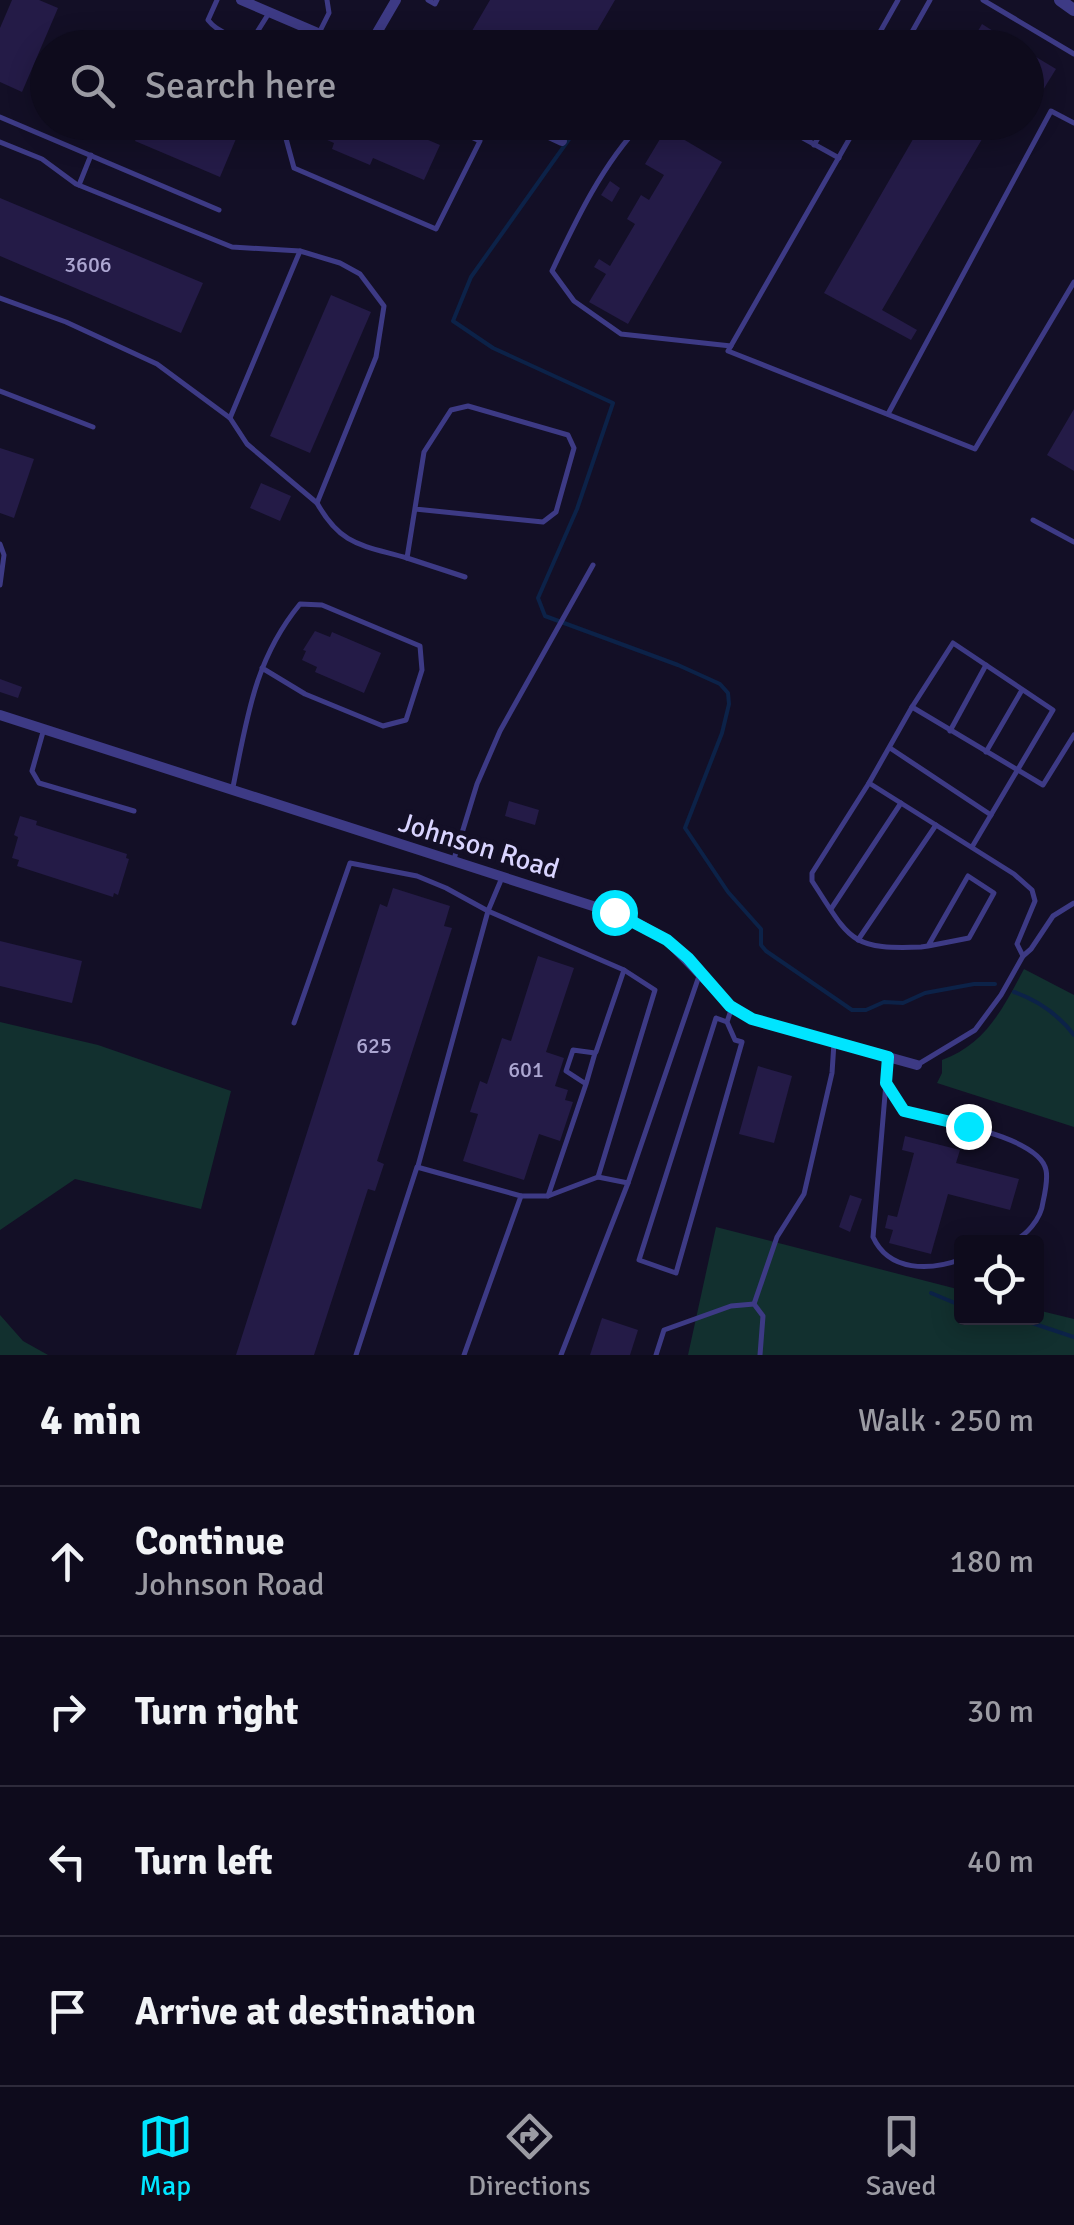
<!DOCTYPE html>
<html lang="en">
<head>
<meta charset="utf-8">
<style>
	body { margin:0; font-family:Signika,sans-serif; background:#1c1929; color:#f1f3f6 }
	.controls { position:absolute; right:30px; bottom:30px; display:grid; overflow:hidden; border-radius:10px; box-shadow:0 5px 25px #0003 }
	.controls button { width:90px; height:90px; display:grid; place-items:center; padding:0; border:0; border-bottom:2px solid #2e2b3b; background:#0e0b1c; color:#f1f3f6; font:50px sans-serif }
	.stop { position:absolute; width:30px; height:30px; margin:-22px; border:8px solid #00e5ff; border-radius:50%; background:#fff }
	.stop.end { background:#00e5ff; border-color:#fff; box-shadow:0 2px 10px #0008 }
	.list { margin:0; padding:0; list-style:none }
	h2 { display:flex; justify-content:space-between; align-items:center; height:130px; margin:0; padding:0 40px; font-size:42px }
	h2 small { font-size:32px; font-weight:400; color:#9b9ba3 }
	.list li { display:grid; grid-template-columns:65px 1fr auto; gap:30px; align-items:center; box-sizing:border-box; height:150px; padding:0 40px; border-top:2px solid #2e2b3b }
	.list b { display:block; font-size:38px; white-space:nowrap }
	.list p { margin:0; font-size:32px; white-space:nowrap; color:#9b9ba3 }
	.list em { font-size:32px; font-style:normal; color:#9b9ba3 }
	.icon { flex:none; width:55px; height:55px; fill:none; stroke:currentColor; stroke-width:2; stroke-linecap:round; stroke-linejoin:round }
	.map { position:relative; flex:none; width:1074px; height:1355px; overflow:hidden }
	.search { position:absolute; background:#0e0b1c; box-shadow:0 5px 25px #0003; left:30px; right:30px; top:30px; height:110px; display:flex; align-items:center; gap:25px; box-sizing:border-box; padding:0 35px; border-radius:55px; color:#9b9ba3; font-size:38px }
	.sheet { height:730px; background:#0e0b1c }
	nav { display:flex; justify-content:space-around; align-items:center; box-sizing:border-box; height:140px; border-top:2px solid #2e2b3b; background:#0e0b1c; font-size:28px; color:#9b9ba3 }
	nav a { display:grid; justify-items:center; gap:5px }
	nav .on { color:#00e5ff }
	.map>svg:first-child { display:block }
	.green { fill:#12302f }
	.lines { fill:none; stroke-linecap:round; stroke-linejoin:round }
	.stream { stroke:#0c2248; stroke-width:4 }
	.building { fill:#241b47 }
	.service { stroke:#3d3a85; stroke-width:5 }
	.minor { stroke:#3d3a85; stroke-width:10 }
	.tertiary { stroke:#3d3a85; stroke-width:12 }
	.route { stroke:#00e5ff; stroke-width:12 }
	.labels { text-anchor:middle; dominant-baseline:central; stroke-width:10; stroke-linejoin:round; paint-order:stroke }
	.number-label { font-size:22px; fill:#aca6d1 }
	.street-label { font-size:28px; fill:#d9d4ff; stroke:#130f26 }
</style>
</head>
<body>
<div class="map">
<svg width="1074" height="1355" viewBox="0 0 1074 1355">
	<rect width="100%" height="100%" fill="#130f26"/>
	<g class="green">
		<path d="M1024,969l50,26v132l-137,-44 5,-10v-13c44,-16 61,-52 82,-91z"/>
		<polygon points="0,1022 98,1045 231,1091 201,1209 75,1179 0,1230"/>
		<polygon points="716,1227 961,1290 962,1318 1036,1318 1037,1310 1074,1319 1074,1355 688,1355"/>
		<polygon points="0,1315 23,1341 48,1355 0,1355"/>
	</g>
	<g class="lines">
		<g class="stream">
			<polyline points="566,122 577,128 471,277 453,321 493,348 613,403 577,509 538,598 545,616 678,665 720,684 728,693 729,704 722,733 685,828 728,892 761,929 761,945 766,951 852,1010 866,1010 884,1002 903,1003 925,993 974,984 995,984"/>
			<path d="M1014,992c25,9 44,22 60,43"/>
			<polyline points="931,1293 962,1306"/>
			<polyline points="1017,1318 1074,1337"/>
		</g>
	</g>
	<g class="building">
		<polygon points="12,0 39,0 58,8 22,92 0,82 0,28"/>
		<polygon points="490,0 615,0 587,48 462,48"/>
		<polygon points="982,24 1020,48 968,48"/>
		<polygon points="1026,51 1056,69 1043,90 1026,80"/>
		<polygon points="144,122 243,122 220,177 135,141"/>
		<polygon points="313,122 338,134 343,122 386,122 440,145 424,180 373,158 370,165 332,149 334,143 309,132"/>
		<polygon points="923,122 992,122 882,310 917,330 911,340 824,293"/>
		<polygon points="666,129 722,162 628,324 589,302 606,274 594,267 599,259 610,266 635,224 627,219 641,195 649,200 664,175 645,164"/>
		<polygon points="610,181 620,188 612,202 601,195"/>
		<polygon points="0,198 203,283 181,333 0,256"/>
		<polygon points="331,295 371,312 310,453 270,436"/>
		<polygon points="1074,409 1074,471 1047,455"/>
		<polygon points="0,448 34,459 14,518 0,513"/>
		<polygon points="261,483 291,496 280,521 250,508"/>
		<polygon points="315,631 330,637 332,632 381,653 364,693 315,672 317,667 302,660 306,651 303,650"/>
		<polygon points="0,679 22,687 18,698 0,692"/>
		<polygon points="509,801 539,810 535,825 505,816"/>
		<polygon points="20,816 37,821 36,825 127,854 126,858 129,859 118,895 114,893 113,897 17,866 19,860 12,858 18,837 14,835"/>
		<polygon points="393,888 450,906 444,926 452,928 377,1161 384,1164 375,1191 368,1189 314,1355 236,1355 380,904 387,907"/>
		<polygon points="0,941 82,961 72,1003 0,986"/>
		<polygon points="538,956 574,968 546,1052 564,1058 555,1086 568,1090 565,1100 573,1102 560,1141 539,1134 524,1180 463,1161 478,1114 470,1112 480,1081 487,1084 502,1038 511,1041"/>
		<polygon points="758,1066 792,1076 774,1143 739,1134"/>
		<polygon points="905,1136 960,1150 956,1163 1019,1179 1010,1210 948,1194 931,1254 889,1243 893,1230 885,1228 888,1215 897,1217 914,1153 902,1150"/>
		<polygon points="850,1195 862,1199 850,1232 839,1227"/>
		<polygon points="602,1318 638,1330 630,1355 590,1355"/>
	</g>
	<g class="lines">
		<g class="service">
			<path d="M217,0l-9,20c10,13 31,20 46,17l15,-24"/>
			<polyline points="428,0 435,4 437,0"/>
			<polyline points="983,0 1074,54"/>
			<polyline points="319,33 329,13 327,0"/>
			<polyline points="871,48 898,0"/>
			<polyline points="903,48 930,0"/>
			<polyline points="0,117 219,210"/>
			<polyline points="291,122 285,135 294,168 436,229 480,141 438,122"/>
			<path d="M643,122c-40,41 -67,98 -91,149l22,30 47,33 110,12"/>
			<polyline points="774,122 839,158"/>
			<polyline points="859,122 728,351 975,449 1074,282"/>
			<polyline points="0,142 42,159 76,184 232,247 300,251 340,263 360,274 384,306 376,357 317,503 247,444 230,418 157,364 66,322 0,298"/>
			<polyline points="814,145 827,122"/>
			<polyline points="79,185 91,155"/>
			<polyline points="0,391 93,427"/>
			<polyline points="888,414 1051,111 1074,123"/>
			<polyline points="230,418 300,251"/>
			<path d="M317,503c24,43 45,42 90,55l17,-106 27,-42 17,-4 100,29 6,13 -18,64 -13,10 -128,-13"/>
			<polyline points="1033,520 1074,542"/>
			<polyline points="0,544 4,555 0,585"/>
			<polyline points="407,558 465,577"/>
			<polyline points="912,707 1043,785 1074,735"/>
			<polyline points="950,731 986,665"/>
			<polyline points="43,732 32,771 39,783 134,811"/>
			<polyline points="890,748 991,815"/>
			<polyline points="986,752 1022,690"/>
			<path d="M869,783l-57,90v8c38,58 37,69 109,66l7,-1 41,-8 25,-45 -26,-17 -40,70"/>
			<path d="M233,787c14,-68 21,-127 67,-183l22,1 98,41 2,24 -16,50 -23,6 -78,-32 -43,-26"/>
			<polyline points="454,859 477,784 500,731 593,565"/>
			<polyline points="831,909 901,803"/>
			<polyline points="858,940 936,825"/>
			<polyline points="1023,956 1031,949 1053,916 1074,903"/>
			<polyline points="727,1022 735,1040 742,1042 676,1273 639,1260 716,1018 727,1022 732,1007"/>
			<polyline points="294,1023 350,863 417,876 446,888 488,911 624,970 655,990 598,1177"/>
			<polyline points="596,1052 624,970"/>
			<polyline points="917,1065 975,1030 1001,995 1023,956 1017,944 1035,901 1032,890 1014,874 869,783 912,707 953,643 1053,710 972,847"/>
			<polyline points="886,1083 888,1060"/>
			<polyline points="418,1166 488,911 501,880"/>
			<polyline points="521,1196 548,1196 598,1177 628,1183 699,976"/>
			<polyline points="548,1196 586,1084 566,1071 573,1050 595,1053 586,1084"/>
			<path d="M962,1259c-32,12 -73,13 -89,-22l13,-154 18,28c30,9 135,24 142,59 2,9 -1,23 -3,32 -2,17 -17,35 -33,40"/>
			<polyline points="754,1304 777,1237 804,1194 832,1073 834,1043"/>
			<polyline points="754,1304 763,1316 760,1355"/>
			<polyline points="356,1355 417,1167 521,1196 464,1355"/>
			<polyline points="561,1355 628,1183"/>
			<polyline points="656,1355 664,1330 731,1306 754,1304"/>
		</g>
		<g class="minor">
			<polyline points="241,0 353,48"/>
			<polyline points="368,48 396,0"/>
			<polyline points="521,122 562,141"/>
			<polyline points="0,715 627,917 667,940 731,1006 751,1019 917,1065"/>
		</g>
		<polyline class="tertiary" points="1060,0 1074,10"/>
	</g>
	<g class="lines">
		<polyline class="route" points="614,912 667,940 688,958 730,1006 752,1019 888,1057 886,1083 904,1111 968,1126"/>
	</g>
	<g class="labels">
		<g class="number-label">
			<text x="88" y="264">3606</text>
			<text x="374" y="1045">625</text>
			<text x="526" y="1069">601</text>
		</g>
		<g class="street-label">
			<text transform="translate(479 846) rotate(17)">Johnson Road</text>
		</g>
	</g>
</svg>
<div class="controls">
<button><svg class="icon" aria-label="locate" viewBox="0 0 24 24"><circle cx="12" cy="12" r="6"/><path d="M12 2v4M12 18v4M2 12h4M18 12h4"/></svg></button>
</div>
<div class="stop" style="left:614px;top:912px"></div>
<div class="stop end" style="left:968px;top:1126px"></div>
<div class="search"><svg class="icon" aria-label="search" viewBox="0 0 24 24"><circle cx="10" cy="10" r="6"/><path d="M15 15l6 6"/></svg>Search here</div>
</div>
<section class="sheet">
<h2>4 min<small>Walk · 250 m</small></h2>
<ul class="list">
<li><svg class="icon" aria-label="ahead" viewBox="0 0 24 24"><path d="M12 20V5M6 11l6-6 6 6"/></svg><div><b>Continue</b><p>Johnson Road</p></div><em>180 m</em></li>
<li><svg class="icon" aria-label="right" viewBox="0 0 24 24"><path d="M7 20v-9h11M14 6l5 5-5 5"/></svg><div><b>Turn right</b></div><em>30 m</em></li>
<li><svg class="icon" aria-label="left" viewBox="0 0 24 24"><path d="M17 20v-9H6M10 6l-5 5 5 5"/></svg><div><b>Turn left</b></div><em>40 m</em></li>
<li><svg class="icon" aria-label="arrive" viewBox="0 0 24 24"><path d="M6 21V4h12l-3 4 3 4H6"/></svg><div><b>Arrive at destination</b></div></li>
</ul>
</section>
<nav>
<a class="on"><svg class="icon" aria-label="map" viewBox="0 0 24 24"><path d="M3 6l6-2 6 2 6-2v14l-6 2-6-2-6 2zM9 4v14M15 6v14"/></svg>Map</a>
<a><svg class="icon" aria-label="directions" viewBox="0 0 24 24"><path d="M12 3l9 9-9 9-9-9zM9 14v-3h6M13 9l2 2-2 2"/></svg>Directions</a>
<a><svg class="icon" aria-label="saved" viewBox="0 0 24 24"><path d="M7 4h10v16l-5-4-5 4z"/></svg>Saved</a>
</nav>
</body>
</html>
